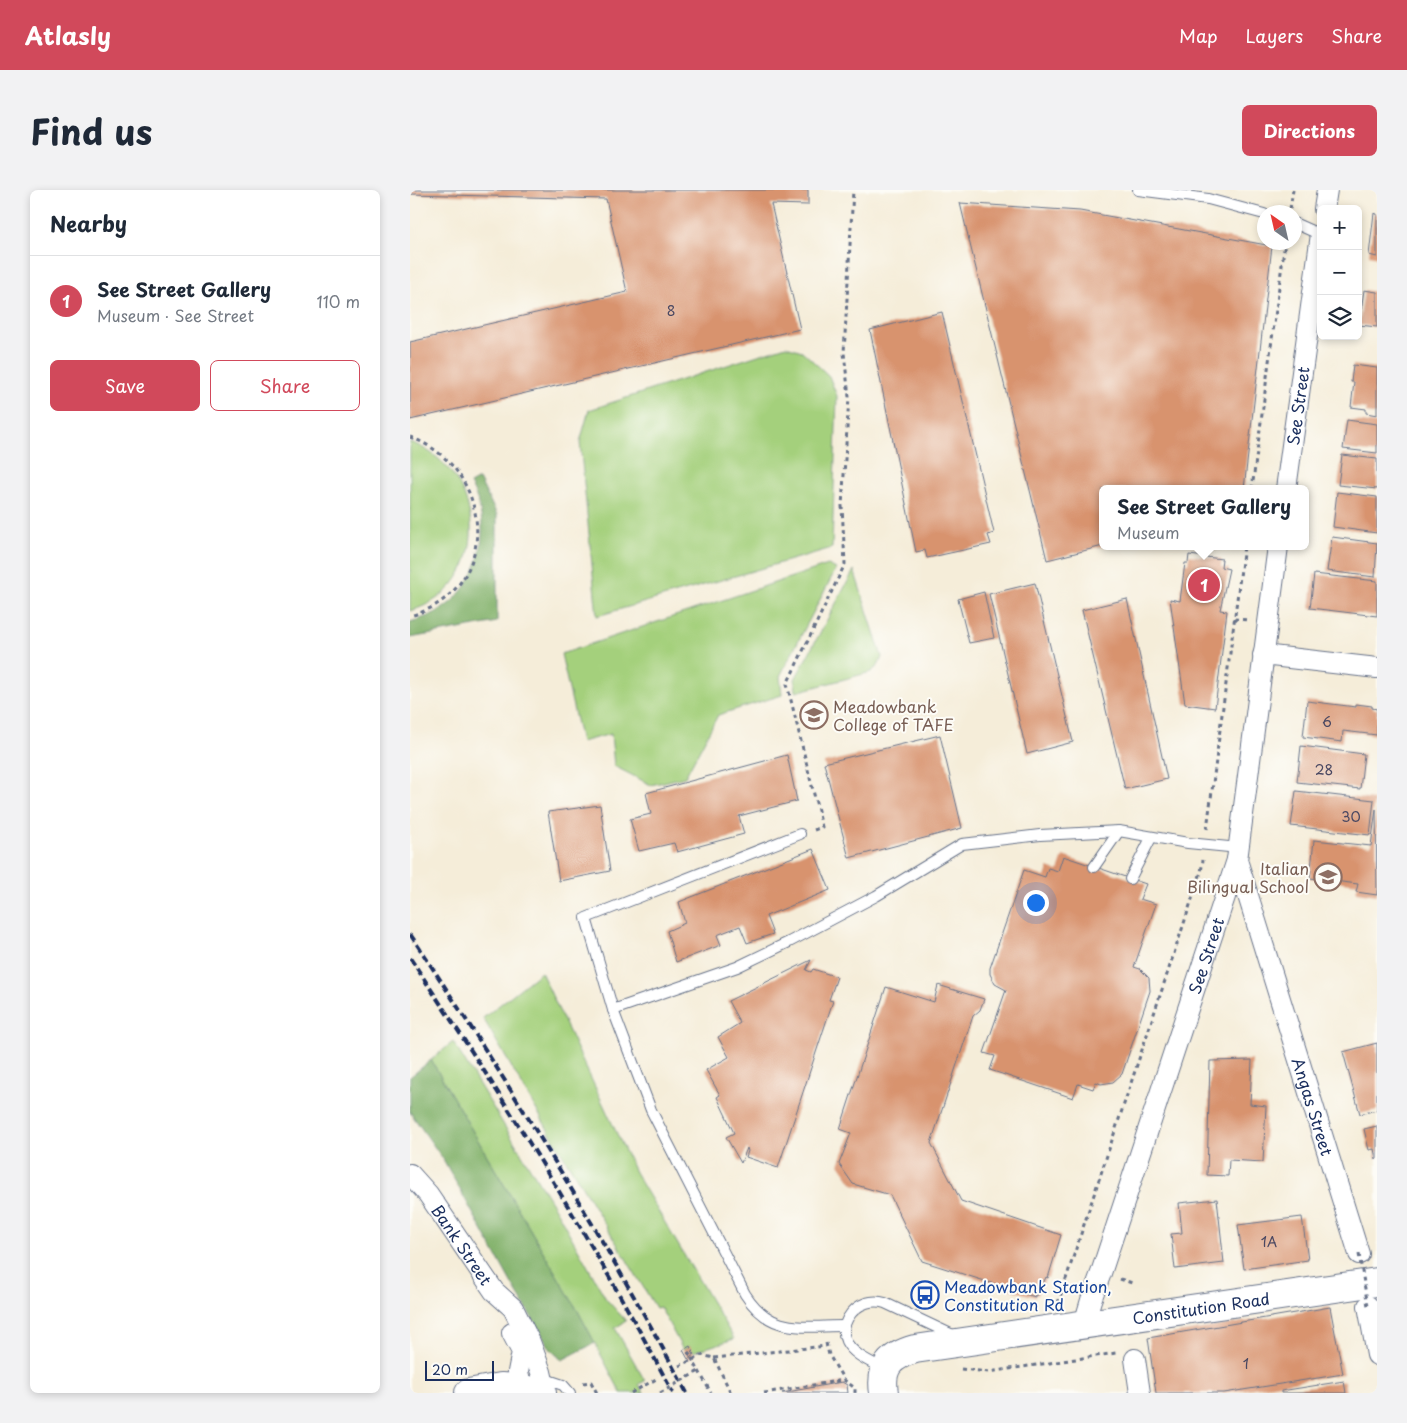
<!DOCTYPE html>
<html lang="en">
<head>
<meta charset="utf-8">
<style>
	body { margin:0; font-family:"Playpen Sans",sans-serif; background:#f2f2f3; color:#1f2937 }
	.controls { position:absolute; right:15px; top:15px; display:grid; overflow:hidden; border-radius:8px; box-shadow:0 2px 8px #0003 }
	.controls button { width:45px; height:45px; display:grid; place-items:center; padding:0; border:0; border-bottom:1px solid #e0e1e3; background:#fff; color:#1f2937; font:25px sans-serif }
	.compass { position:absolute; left:847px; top:15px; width:45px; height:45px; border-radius:50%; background:#fff; box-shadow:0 2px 8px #0003; rotate:326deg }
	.scale { position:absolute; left:15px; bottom:12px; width:69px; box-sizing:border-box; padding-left:5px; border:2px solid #1b2f5e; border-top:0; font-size:14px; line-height:18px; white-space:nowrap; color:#1b2f5e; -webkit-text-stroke:4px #fdfcf7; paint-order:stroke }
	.you { position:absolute; left:625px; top:712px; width:18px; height:18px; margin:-12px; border:4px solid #fff; border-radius:50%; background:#1a73e8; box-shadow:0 0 0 8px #1a73e833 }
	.badge { display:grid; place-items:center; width:32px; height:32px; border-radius:50%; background:#d1495b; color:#fff; font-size:16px; font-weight:700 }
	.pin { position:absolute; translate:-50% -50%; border:2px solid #fff; box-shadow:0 1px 5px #0006 }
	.popup { position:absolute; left:689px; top:295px; width:210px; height:65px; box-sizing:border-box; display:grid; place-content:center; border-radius:8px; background:#fff; filter:drop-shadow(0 1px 4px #0005); font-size:16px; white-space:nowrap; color:#747a83 }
	.popup b { font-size:19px; color:#1f2937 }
	.popup::after { content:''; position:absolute; left:50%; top:100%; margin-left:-10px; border:10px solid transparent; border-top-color:#fff }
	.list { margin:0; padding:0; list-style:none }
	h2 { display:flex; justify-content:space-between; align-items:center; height:65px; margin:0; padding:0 20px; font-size:21px }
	h2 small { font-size:16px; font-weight:400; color:#747a83 }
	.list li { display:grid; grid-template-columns:32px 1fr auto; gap:15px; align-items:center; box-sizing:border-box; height:90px; padding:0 20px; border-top:1px solid #e0e1e3 }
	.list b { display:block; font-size:19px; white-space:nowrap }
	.list p { margin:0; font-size:16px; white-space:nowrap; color:#747a83 }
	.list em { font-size:16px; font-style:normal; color:#747a83 }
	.actions { display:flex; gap:10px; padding:15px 20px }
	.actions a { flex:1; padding:11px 0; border:1px solid #d1495b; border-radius:8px; text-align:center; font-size:18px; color:#d1495b }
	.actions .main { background:#d1495b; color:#fff }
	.icon { flex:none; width:28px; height:28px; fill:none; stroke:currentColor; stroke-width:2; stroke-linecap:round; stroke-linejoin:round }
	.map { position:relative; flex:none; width:967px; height:1203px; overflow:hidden; border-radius:8px }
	header { display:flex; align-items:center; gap:30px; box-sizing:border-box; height:70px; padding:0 25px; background:#d1495b; color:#fff }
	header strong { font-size:24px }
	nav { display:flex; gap:28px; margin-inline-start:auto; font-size:18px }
	.intro { display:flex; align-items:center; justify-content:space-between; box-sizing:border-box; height:120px; padding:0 30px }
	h1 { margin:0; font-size:35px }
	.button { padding:12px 22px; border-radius:8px; background:#d1495b; color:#fff; font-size:18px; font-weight:700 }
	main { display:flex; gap:30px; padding:0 30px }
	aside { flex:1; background:#fff; border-radius:8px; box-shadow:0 2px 8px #0003 }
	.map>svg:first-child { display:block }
	.green { fill:#a4d07c; stroke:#60806d }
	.forest { fill:#83b26c; stroke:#4f7065 }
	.building { fill:#d8936e }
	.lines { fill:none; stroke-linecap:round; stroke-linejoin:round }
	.lane-casing { stroke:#677289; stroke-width:12 }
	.street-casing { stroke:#677289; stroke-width:22 }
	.secondary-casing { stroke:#677289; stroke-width:30 }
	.path { stroke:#677289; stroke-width:3; stroke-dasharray:4 4; stroke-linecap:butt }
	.lane { stroke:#fff; stroke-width:10 }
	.street { stroke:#fff; stroke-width:20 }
	.secondary { stroke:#fff; stroke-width:28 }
	.rail { stroke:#1b2f5e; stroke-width:4; stroke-dasharray:8 4; stroke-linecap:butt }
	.path-bridge { stroke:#677289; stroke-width:3; stroke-dasharray:4 4; stroke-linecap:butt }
	.labels { text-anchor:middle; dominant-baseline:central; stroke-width:4; stroke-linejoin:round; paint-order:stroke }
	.number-label { font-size:14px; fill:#4a4862 }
	.street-label { font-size:16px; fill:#1b2f5e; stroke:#fdfcf7 }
	.education-label { font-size:16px; fill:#785e54; stroke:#fdfcf7; text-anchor:start }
	.transit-label { font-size:16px; fill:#164399; stroke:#fdfcf7; text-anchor:start }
</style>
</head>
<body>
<header>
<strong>Atlasly</strong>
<nav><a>Map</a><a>Layers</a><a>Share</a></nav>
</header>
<div class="intro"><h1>Find us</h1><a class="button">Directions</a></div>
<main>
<aside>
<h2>Nearby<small></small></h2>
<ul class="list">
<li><span class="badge">1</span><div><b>See Street Gallery</b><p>Museum · See Street</p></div><em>110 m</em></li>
</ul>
<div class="actions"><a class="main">Save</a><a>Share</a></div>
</aside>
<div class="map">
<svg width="967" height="1203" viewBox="0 0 967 1203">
	<rect width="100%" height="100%" fill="#fdfcf7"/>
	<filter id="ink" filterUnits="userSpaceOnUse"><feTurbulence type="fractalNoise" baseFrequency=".02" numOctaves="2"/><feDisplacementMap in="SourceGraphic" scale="10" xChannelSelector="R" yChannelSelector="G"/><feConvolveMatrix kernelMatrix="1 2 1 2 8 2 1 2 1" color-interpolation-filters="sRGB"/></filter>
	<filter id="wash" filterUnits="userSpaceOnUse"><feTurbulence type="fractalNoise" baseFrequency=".0096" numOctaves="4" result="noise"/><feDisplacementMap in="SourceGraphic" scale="20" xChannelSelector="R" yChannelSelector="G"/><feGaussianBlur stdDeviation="1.12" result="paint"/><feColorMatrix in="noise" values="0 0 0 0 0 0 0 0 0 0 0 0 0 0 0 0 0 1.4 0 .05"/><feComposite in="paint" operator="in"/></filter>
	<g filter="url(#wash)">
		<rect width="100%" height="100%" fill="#f5edd9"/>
		<g class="green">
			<polygon points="376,156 392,161 419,186 427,206 422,358 187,426 170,252 179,220"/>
			<path d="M0,252c78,29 85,145 0,169z"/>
			<polygon points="418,375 426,379 370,486 372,505 308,525 275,587 241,595 204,576 201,544 171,552 151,464"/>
			<polygon points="444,380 472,467 468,476 461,482 386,502 385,489"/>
			<polygon points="131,782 225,982 324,1149 283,1162 279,1156 273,1160 250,1117 246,1118 148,957 73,828"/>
			<polygon points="43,852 149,1025 196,1109 216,1131 205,1138 235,1191 229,1194 234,1203 211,1203 169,1123 21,870"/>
		</g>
		<g class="forest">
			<path d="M69,289l18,36v107l-87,16v-16c11,-3 22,-7 32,-13 39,-26 52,-85 28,-125z"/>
			<polygon points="21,870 169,1123 185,1153 152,1170 141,1160 103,1096 33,969 0,922 0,887"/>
		</g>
		<g id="blocks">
			<g class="building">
				<polygon points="0,0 398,0 398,15 361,14 390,139 0,230 0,152 217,102 196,9 0,4"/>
				<polygon points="550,13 670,21 862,56 834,299 693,299 693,356 637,370"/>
				<polygon points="964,23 967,24 967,67 959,65"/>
				<polygon points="954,100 967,102 967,137 949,135"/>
				<polygon points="532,122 584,343 578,345 581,354 517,368 515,360 506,362 460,140"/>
				<polygon points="943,175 967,178 967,225 956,223 956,219 941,217 944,192 941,192"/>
				<polygon points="937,230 967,234 967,263 933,259"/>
				<polygon points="932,265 967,269 967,299 928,295"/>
				<polygon points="927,302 967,307 967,343 923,337"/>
				<polygon points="922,347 967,353 965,387 917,381"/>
				<polygon points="779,365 812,369 811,377 819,379 810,420 817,421 805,518 775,514 760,409 770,411 775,373 778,373"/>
				<polygon points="904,384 967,391 967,426 900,418"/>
				<polygon points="625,393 663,552 617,564 579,404"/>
				<polygon points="574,402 584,448 559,453 548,409"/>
				<polygon points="717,409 757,589 715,599 672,420"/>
				<polygon points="897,511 946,517 946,514 962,516 962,518 967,519 967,545 933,541 932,552 893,547"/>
				<polygon points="530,545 552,638 439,668 414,573"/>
				<polygon points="891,556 954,564 950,599 887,592"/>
				<polygon points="377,565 387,611 329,626 334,644 267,662 264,653 229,661 220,629 241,624 236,603"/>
				<polygon points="886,601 964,610 960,645 881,636"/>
				<polygon points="190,615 200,681 149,691 138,622"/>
				<polygon points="966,619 967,705 946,702 948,694 900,688 904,650 961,656"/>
				<polygon points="403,659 420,700 356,726 363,744 337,753 330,736 307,745 311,755 266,772 257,741 275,733 269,712"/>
				<polygon points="653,666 736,694 730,709 746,714 724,777 730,779 739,788 740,801 712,884 703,892 691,894 686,892 683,899 668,894 663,908 580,880 585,866 574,863 596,800 585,794 580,784 580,778 614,680 635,687 638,678 648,681"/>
				<polygon points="401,770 396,780 401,782 403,779 427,787 419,810 423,811 368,978 336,967 338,961 337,958 331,973 316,947 324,943 307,907 310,905 296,880 319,867 308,847 330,833 318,811"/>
				<polygon points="528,795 574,809 570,820 563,826 521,953 551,1011 651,1045 638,1088 636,1087 628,1105 625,1104 625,1107 512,1071 480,1005 443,994 429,974 441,943 430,939 476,797 524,812"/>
				<polygon points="967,853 967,920 950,924 933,862"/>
				<polygon points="842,870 840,914 856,916 853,972 819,970 818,986 797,985 800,871"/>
				<polygon points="967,936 967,969 966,969 964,959 959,960 954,939"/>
				<polygon points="807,1009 814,1073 765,1079 761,1044 772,1043 769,1013"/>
				<polygon points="892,1027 898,1070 834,1079 828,1035"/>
				<polygon points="920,1117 933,1184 814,1203 746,1203 738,1148"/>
				<polygon points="280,1156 284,1165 278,1169 273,1160"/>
				<polygon points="934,1191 936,1203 871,1203 871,1201"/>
				<polygon points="432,1192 437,1195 438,1203 372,1203"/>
			</g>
		</g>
	</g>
	<g filter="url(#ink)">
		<use href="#blocks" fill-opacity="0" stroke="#677289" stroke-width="1"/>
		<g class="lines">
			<g class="lane-casing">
				<g id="lane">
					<polyline points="728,0 798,9 854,24"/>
					<polyline points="884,33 911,45"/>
					<polyline points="709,641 778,653 829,658"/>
					<path d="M390,644l-214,84 27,92 38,100 94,184c26,41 56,32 99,32"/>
					<polyline points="720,689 741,648"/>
					<polyline points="203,820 327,777 379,752 466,706 552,654 630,645 709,641 684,677"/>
					<path d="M474,1179c-13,-7 -31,-14 -38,-28 -7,-15 5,-33 20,-38 6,-2 13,-2 19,0l72,34"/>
					<polyline points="132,1188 153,1195 160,1203"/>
				</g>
			</g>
			<g class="street-casing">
				<g id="street">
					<polyline points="914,19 917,0"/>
					<path id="s1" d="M876,299l35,-255"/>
					<polyline points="853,465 967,478"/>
					<path id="s2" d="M827,670l122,394"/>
					<path id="s3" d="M0,984l18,20 66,97 19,17 17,34 11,30 5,21"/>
					<polyline points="958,1116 967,1165"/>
					<path id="s4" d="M674,1134l7,-24 10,-27 136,-413 41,-314"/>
					<polyline points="102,1143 112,1162 108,1182 111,1198"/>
					<polyline points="725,1169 730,1203"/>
				</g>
			</g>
			<g class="secondary-casing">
				<g id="secondary">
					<polyline points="59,1203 91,1197 111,1198 128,1203"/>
					<path id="s5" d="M474,1203c-4,-26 6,-37 31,-44l462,-67"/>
				</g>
			</g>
			<g class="path">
				<polyline points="880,19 883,0"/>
				<path d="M0,247c85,31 93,153 0,179"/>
				<polyline points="842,299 875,52"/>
				<polyline points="824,429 838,430"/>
				<polyline points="797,639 834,356"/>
				<polyline points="404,640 412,637 377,494 435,374 432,316 439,207 434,163 443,0"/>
				<polyline points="710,1089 722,1093"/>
				<polyline points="648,1113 791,682 793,670"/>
				<polyline points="416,1153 419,1165 434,1190"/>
				<polyline points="278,1162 284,1169 291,1165 304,1168 321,1203"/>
				<polyline points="304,1168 416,1156"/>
				<polyline points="269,1176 284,1169"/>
				<polyline points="551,1179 579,1182 706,1163"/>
				<polyline points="289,1181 301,1203"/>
				<polyline points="173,1193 181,1192 187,1203"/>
				<polyline points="221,1203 248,1188"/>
				<polyline points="354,1203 434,1190 445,1198 445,1203"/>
			</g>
			<use href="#lane" class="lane"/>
			<use href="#street" class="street"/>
			<use href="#secondary" class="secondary"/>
			<g class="rail">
				<path d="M0,744c99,149 193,302 277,459"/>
				<path d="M0,768c94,140 184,285 263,435"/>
			</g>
			<g class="path-bridge">
				<polyline points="949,1064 958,1116"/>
				<polyline points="250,1203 289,1181 278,1162"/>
			</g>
		</g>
	</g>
	<defs>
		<g id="university-ring" transform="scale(1.4375)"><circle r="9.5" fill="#fdfcf7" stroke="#8d6e63" stroke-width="1.5"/><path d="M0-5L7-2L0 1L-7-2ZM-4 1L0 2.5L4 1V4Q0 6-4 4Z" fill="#8d6e63"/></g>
		<g id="school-ring" transform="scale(1.4375)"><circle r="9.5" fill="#fdfcf7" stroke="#8d6e63" stroke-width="1.5"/><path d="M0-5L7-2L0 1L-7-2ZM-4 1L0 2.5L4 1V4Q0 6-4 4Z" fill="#8d6e63"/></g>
		<g id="bus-ring" transform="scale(1.4375)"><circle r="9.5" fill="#fdfcf7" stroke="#1a4fb4" stroke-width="1.5"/><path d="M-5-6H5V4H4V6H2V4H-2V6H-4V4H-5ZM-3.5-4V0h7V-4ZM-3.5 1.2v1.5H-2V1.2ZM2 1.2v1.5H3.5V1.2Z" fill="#1a4fb4"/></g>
	</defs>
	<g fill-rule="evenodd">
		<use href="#university-ring" x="404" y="525"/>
		<use href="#school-ring" x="918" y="687"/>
		<use href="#bus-ring" x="515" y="1105"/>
	</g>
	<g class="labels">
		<g class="number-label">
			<text x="261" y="120">8</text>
			<text x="917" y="531">6</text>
			<text x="914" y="579">28</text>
			<text x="941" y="626">30</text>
			<text x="859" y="1051">1A</text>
			<text x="836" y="1173">1</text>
		</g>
		<g class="street-label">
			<text stroke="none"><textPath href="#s1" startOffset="84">See Street</textPath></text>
			<text stroke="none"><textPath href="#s4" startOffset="388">See Street</textPath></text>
			<text stroke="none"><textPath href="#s2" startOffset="258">Angas Street</textPath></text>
			<text stroke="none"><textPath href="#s3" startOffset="88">Bank Street</textPath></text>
			<text stroke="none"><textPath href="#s5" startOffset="350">Constitution Road</textPath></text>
		</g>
		<g class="education-label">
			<text x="423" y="516">Meadowbank<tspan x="423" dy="18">College of TAFE</tspan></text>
			<text x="899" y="678" text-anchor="end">Italian<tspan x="899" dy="18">Bilingual School</tspan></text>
		</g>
		<g class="transit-label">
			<text x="534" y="1096">Meadowbank Station,<tspan x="534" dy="18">Constitution Rd</tspan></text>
		</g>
	</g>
</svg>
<div class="controls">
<button>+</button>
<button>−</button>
<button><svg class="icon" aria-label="layers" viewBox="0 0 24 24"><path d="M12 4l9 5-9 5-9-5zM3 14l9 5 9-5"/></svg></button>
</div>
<svg class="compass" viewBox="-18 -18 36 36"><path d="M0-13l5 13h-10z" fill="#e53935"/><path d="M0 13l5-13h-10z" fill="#747a83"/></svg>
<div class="scale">20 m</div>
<div class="you"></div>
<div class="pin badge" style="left:794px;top:395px">1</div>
<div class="popup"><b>See Street Gallery</b>Museum</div>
</div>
</main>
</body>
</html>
